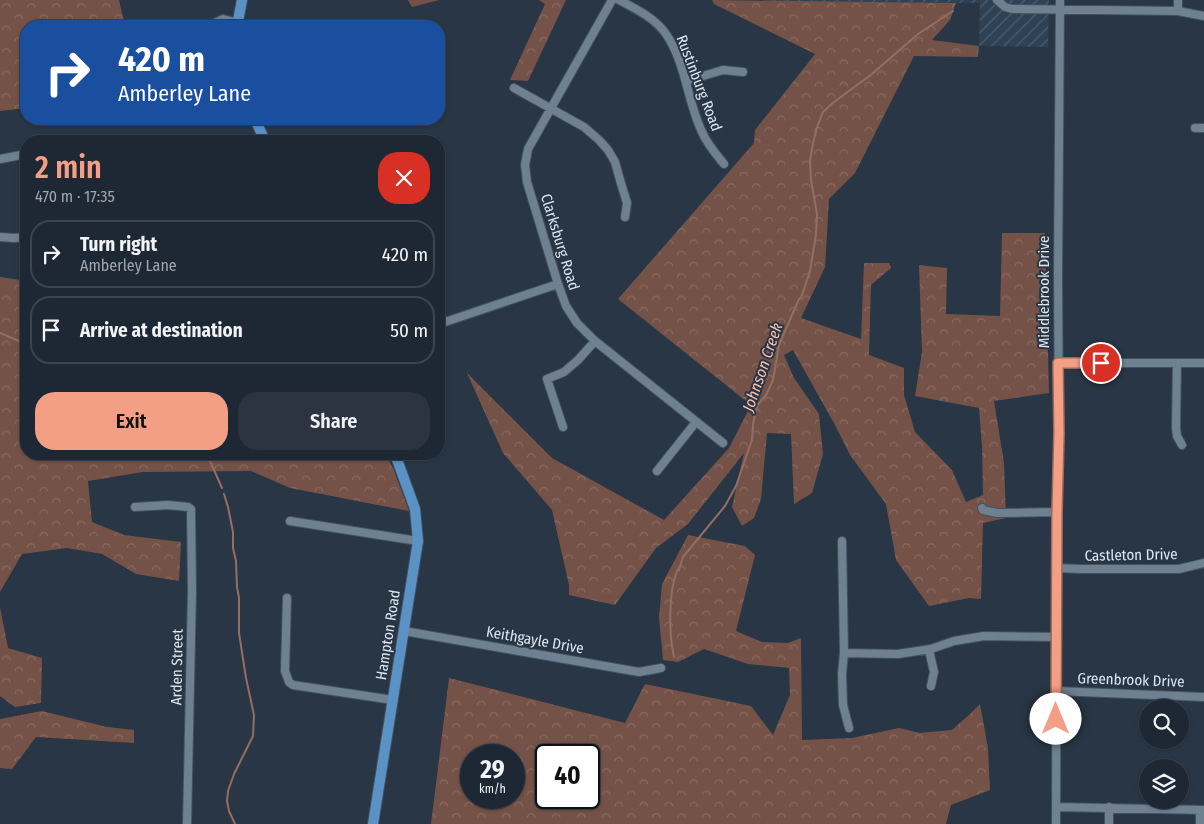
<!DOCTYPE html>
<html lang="en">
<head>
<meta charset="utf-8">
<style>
	body { margin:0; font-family:"Fira Sans Condensed",sans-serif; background:#2b3440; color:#f1f3f6; height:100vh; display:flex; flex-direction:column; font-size:19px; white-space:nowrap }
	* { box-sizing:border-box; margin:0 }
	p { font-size:16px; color:#a1a6ac }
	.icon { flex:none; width:28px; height:28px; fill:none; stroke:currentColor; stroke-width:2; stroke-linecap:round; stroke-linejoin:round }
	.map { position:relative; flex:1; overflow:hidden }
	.details { position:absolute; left:20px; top:135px; width:425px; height:325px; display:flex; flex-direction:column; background:#1e2834; border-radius:20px; box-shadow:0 1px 4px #0004,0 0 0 1px #3c444f }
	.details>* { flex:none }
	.top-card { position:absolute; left:20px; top:20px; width:425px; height:105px; border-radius:20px; box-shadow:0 1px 4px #0004,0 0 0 1px #3c444f; background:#1a4fa0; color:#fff; overflow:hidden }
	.fabs { position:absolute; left:1139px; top:699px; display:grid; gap:10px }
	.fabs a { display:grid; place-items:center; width:50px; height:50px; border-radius:50%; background:#1e2834; box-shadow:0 1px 4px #0004,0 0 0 1px #3c444f; font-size:25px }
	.speed { position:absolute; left:460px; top:744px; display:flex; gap:10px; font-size:25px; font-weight:700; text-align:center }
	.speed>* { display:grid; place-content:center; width:65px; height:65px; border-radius:50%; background:#1e2834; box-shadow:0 1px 4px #0004,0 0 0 1px #3c444f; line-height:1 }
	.speed small { font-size:12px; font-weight:400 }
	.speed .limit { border:2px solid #111; border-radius:8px; background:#fff; color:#111 }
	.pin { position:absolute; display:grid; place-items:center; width:42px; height:42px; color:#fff; margin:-21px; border:2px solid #fff; border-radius:50%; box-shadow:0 1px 5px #0007 }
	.me { position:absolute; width:55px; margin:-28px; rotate:0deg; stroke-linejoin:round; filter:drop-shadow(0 0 4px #0008) }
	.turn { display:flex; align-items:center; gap:18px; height:105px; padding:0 15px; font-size:22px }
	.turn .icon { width:65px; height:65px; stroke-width:2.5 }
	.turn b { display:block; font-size:35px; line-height:42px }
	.round { display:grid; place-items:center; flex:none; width:52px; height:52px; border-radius:20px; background:#2b3440 }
	.overview { display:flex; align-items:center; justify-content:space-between; height:85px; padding:0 15px }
	h1 { font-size:30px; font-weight:600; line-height:38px; color:#f39f85 }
	.cta { display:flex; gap:10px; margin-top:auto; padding:10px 15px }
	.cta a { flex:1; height:58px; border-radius:20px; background:#f39f85; color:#111; font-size:20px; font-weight:600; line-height:58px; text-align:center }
	.cta a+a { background:#2b3440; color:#f1f3f6 }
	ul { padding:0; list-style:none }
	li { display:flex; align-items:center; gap:15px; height:68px; margin:0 10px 8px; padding:0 5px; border:2px solid #3c444f; border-radius:20px }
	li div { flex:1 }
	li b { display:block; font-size:19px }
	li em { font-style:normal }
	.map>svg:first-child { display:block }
	.industrial { fill:url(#industrial-furrows) }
	.forest { fill:url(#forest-crowns); fill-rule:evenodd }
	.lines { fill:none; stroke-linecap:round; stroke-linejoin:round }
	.stream { stroke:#946e62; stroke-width:2 }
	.minor-casing { stroke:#45525e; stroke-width:10 }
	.major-casing { stroke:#45525e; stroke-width:12 }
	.minor { stroke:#6f8091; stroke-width:8 }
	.major { stroke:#5a92c6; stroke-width:10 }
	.route-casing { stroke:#9e6756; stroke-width:12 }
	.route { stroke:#f39f85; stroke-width:9 }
	.labels { text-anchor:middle; stroke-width:4; stroke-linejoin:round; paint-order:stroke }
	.street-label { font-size:15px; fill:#dce6ef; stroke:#283645 }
	.water-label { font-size:16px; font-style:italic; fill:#ffbda8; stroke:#283645 }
</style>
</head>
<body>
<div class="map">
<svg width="1204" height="824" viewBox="0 0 1204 824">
	<defs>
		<pattern id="industrial-furrows" width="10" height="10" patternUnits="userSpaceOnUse" patternTransform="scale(1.25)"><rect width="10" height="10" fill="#2f4255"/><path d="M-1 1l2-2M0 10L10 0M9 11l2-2" fill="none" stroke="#4d5d6e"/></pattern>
		<pattern id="forest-crowns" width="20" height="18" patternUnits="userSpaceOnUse" patternTransform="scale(1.25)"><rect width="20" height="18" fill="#755247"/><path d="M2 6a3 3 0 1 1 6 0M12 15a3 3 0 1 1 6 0" fill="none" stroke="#886b62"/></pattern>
	</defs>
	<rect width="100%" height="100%" fill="#283645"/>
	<path class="industrial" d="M766 0H1049L1048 47 979 46 980 3 766 1Z"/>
	<path class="forest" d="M0 0H119L125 26H26V108L0 111Z
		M408 0H439L412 7Z
		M539 0H566L528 81 510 80 545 4Z
		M712 0 956 3 950 20 932 40 979 46 978 57 914 56 855 173 829 199 825 267 801 318 861 339 864 263H889L891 268 871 285 869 355 904 368V395L915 432 952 470 966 502 983 495 982 446 979 408 915 396 922 352 919 265 947 268 946 314 1000 316 1002 233H1045L1049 393 994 401 1004 463 1006 518 983 523 981 599 969 598 929 606 896 560 886 504 850 455 835 425 793 350 784 355 794 378 819 414 823 454 812 493 794 504 791 434 767 433 761 499 754 518 742 526 732 507 744 453 688 524 656 548 615 605 569 595V585L552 510 503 453 467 373 552 458 664 520 729 448 751 405 618 299 754 143 755 130 815 54 714 4Z
		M0 277 26 281V454H385L393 468 409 511 290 488 251 471 143 472 88 481 92 522 124 535 181 542 179 581 136 574 102 554 67 548 22 554 0 592Z
		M688 535 745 546 755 555 736 631 762 642 788 643 801 638 802 740 852 738 899 728 920 733 952 730 971 713 980 704 988 748 990 790 951 805 946 824H431L449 678 625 723 645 684 751 706 773 735 790 695 789 668 748 664 704 649 678 662 663 660 659 618 662 584ZM471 755H514V798H471ZM546 755H589V798H546Z
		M0 607 8 648 42 658 41 703 15 707 0 696Z
		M42 711 107 727 134 730V743L36 737 12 769 0 768V719Z"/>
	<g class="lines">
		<path class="stream" d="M0 333 26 344
			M207 454 222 488
			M224 494 228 507 233 532V548L236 561 237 587 239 598V633L246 678 254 715 253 736 234 774 228 791 227 801 229 811 235 824
			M674 657C669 634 668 594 677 571L679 570 683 557 725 506 736 486 752 440 753 424 757 406 766 395 773 380 779 345 799 299 801 298 810 271 816 234 817 214 811 180 810 161 813 143 817 127 823 112 834 102 872 74 918 34 953 11"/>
		<defs>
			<path id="minor" d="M612 0 528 149 525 165 527 182 558 284 566 306 577 323 595 341 723 443
				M619 0C636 9 655 18 666 34 686 63 687 101 702 132 707 144 716 154 724 164
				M997 0 1005 7 1012 9 1178 11 1204 16
				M1178 0V11
				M208 26 223 19 238 23
				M686 81 723 70 743 72
				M514 88 584 127 599 140 608 150 615 162 620 180 627 203 625 217
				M1195 128H1204
				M0 159 26 154
				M0 237 14 238 26 237
				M439 324 558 284
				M1058 363H1204
				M1177 363 1176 427 1177 436 1182 445
				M563 427 547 379 564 372 578 360 595 341
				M657 471 696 422
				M135 507 168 505 188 507 191 509 192 591 187 824
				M982 508 983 510 997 513 1057 512
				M290 521 418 541
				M842 541 844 653 898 654 931 649 954 641 984 636 1057 637
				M1057 568 1081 569H1179L1204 563
				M287 598 285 671 289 682 293 685 393 700
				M404 631 639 672 661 668
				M929 650 934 672 931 686
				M844 653 842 674 843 705 849 728
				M1056 691 1204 697
				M1056 807 1204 810
				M1056 824 1057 512 1059 433 1058 275 1060 0
				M1109 824V807
				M1200 824V810"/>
			<path id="major" d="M237 26 242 0
				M255 119 265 141
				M373 824 418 541 415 509 395 454"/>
		</defs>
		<use href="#minor" class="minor-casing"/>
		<use href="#major" class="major-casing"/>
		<use href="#minor" class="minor"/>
		<use href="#major" class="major"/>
	</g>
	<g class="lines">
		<defs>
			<path id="route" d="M1056 719 1057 512 1059 433 1058 363H1101"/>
		</defs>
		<use href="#route" class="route-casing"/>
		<use href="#route" class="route"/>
	</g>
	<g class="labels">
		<g class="street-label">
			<text transform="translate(699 83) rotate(69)" y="5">Rustinburg Road</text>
			<text transform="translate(560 242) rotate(73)" y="5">Clarksburg Road</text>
			<text transform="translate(1044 292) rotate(-90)" y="5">Middlebrook Drive</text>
			<text transform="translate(1131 555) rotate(-1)" y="5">Castleton Drive</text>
			<text transform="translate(388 635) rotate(-81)" y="5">Hampton Road</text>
			<text transform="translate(535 640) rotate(10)" y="5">Keithgayle Drive</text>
			<text transform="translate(177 667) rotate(-89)" y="5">Arden Street</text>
			<text transform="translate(1131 680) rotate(2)" y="5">Greenbrook Drive</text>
		</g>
		<g class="water-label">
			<text transform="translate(762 367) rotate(-71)" y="6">Johnson Creek</text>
		</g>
	</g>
</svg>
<div class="fabs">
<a><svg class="icon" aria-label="search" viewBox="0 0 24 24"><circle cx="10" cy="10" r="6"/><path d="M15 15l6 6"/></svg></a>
<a><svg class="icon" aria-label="layers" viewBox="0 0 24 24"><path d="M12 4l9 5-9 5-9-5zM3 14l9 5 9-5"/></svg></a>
</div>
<div class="speed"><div>29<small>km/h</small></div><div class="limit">40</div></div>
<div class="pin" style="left:1101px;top:363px;background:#d93025"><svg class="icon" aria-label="arrive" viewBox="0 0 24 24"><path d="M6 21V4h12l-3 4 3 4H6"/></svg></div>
<svg class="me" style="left:1056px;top:719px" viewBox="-20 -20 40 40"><circle r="19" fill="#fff"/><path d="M0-13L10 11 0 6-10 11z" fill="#f39f85"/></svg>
<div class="top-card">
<div class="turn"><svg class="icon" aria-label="right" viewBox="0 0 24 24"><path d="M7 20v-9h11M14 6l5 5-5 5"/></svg><div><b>420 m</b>Amberley Lane</div></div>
</div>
<section class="details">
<div class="overview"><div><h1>2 min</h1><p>470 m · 17:35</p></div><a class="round" style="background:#d93025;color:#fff"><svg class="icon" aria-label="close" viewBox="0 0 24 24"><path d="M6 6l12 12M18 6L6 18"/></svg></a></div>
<ul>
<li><svg class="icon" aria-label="right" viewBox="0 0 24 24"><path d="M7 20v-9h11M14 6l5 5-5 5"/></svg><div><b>Turn right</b><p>Amberley Lane</p></div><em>420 m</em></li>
<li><svg class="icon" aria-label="arrive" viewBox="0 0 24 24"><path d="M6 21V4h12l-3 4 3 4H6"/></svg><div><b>Arrive at destination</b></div><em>50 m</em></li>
</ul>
<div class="cta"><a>Exit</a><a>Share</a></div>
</section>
</div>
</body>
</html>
